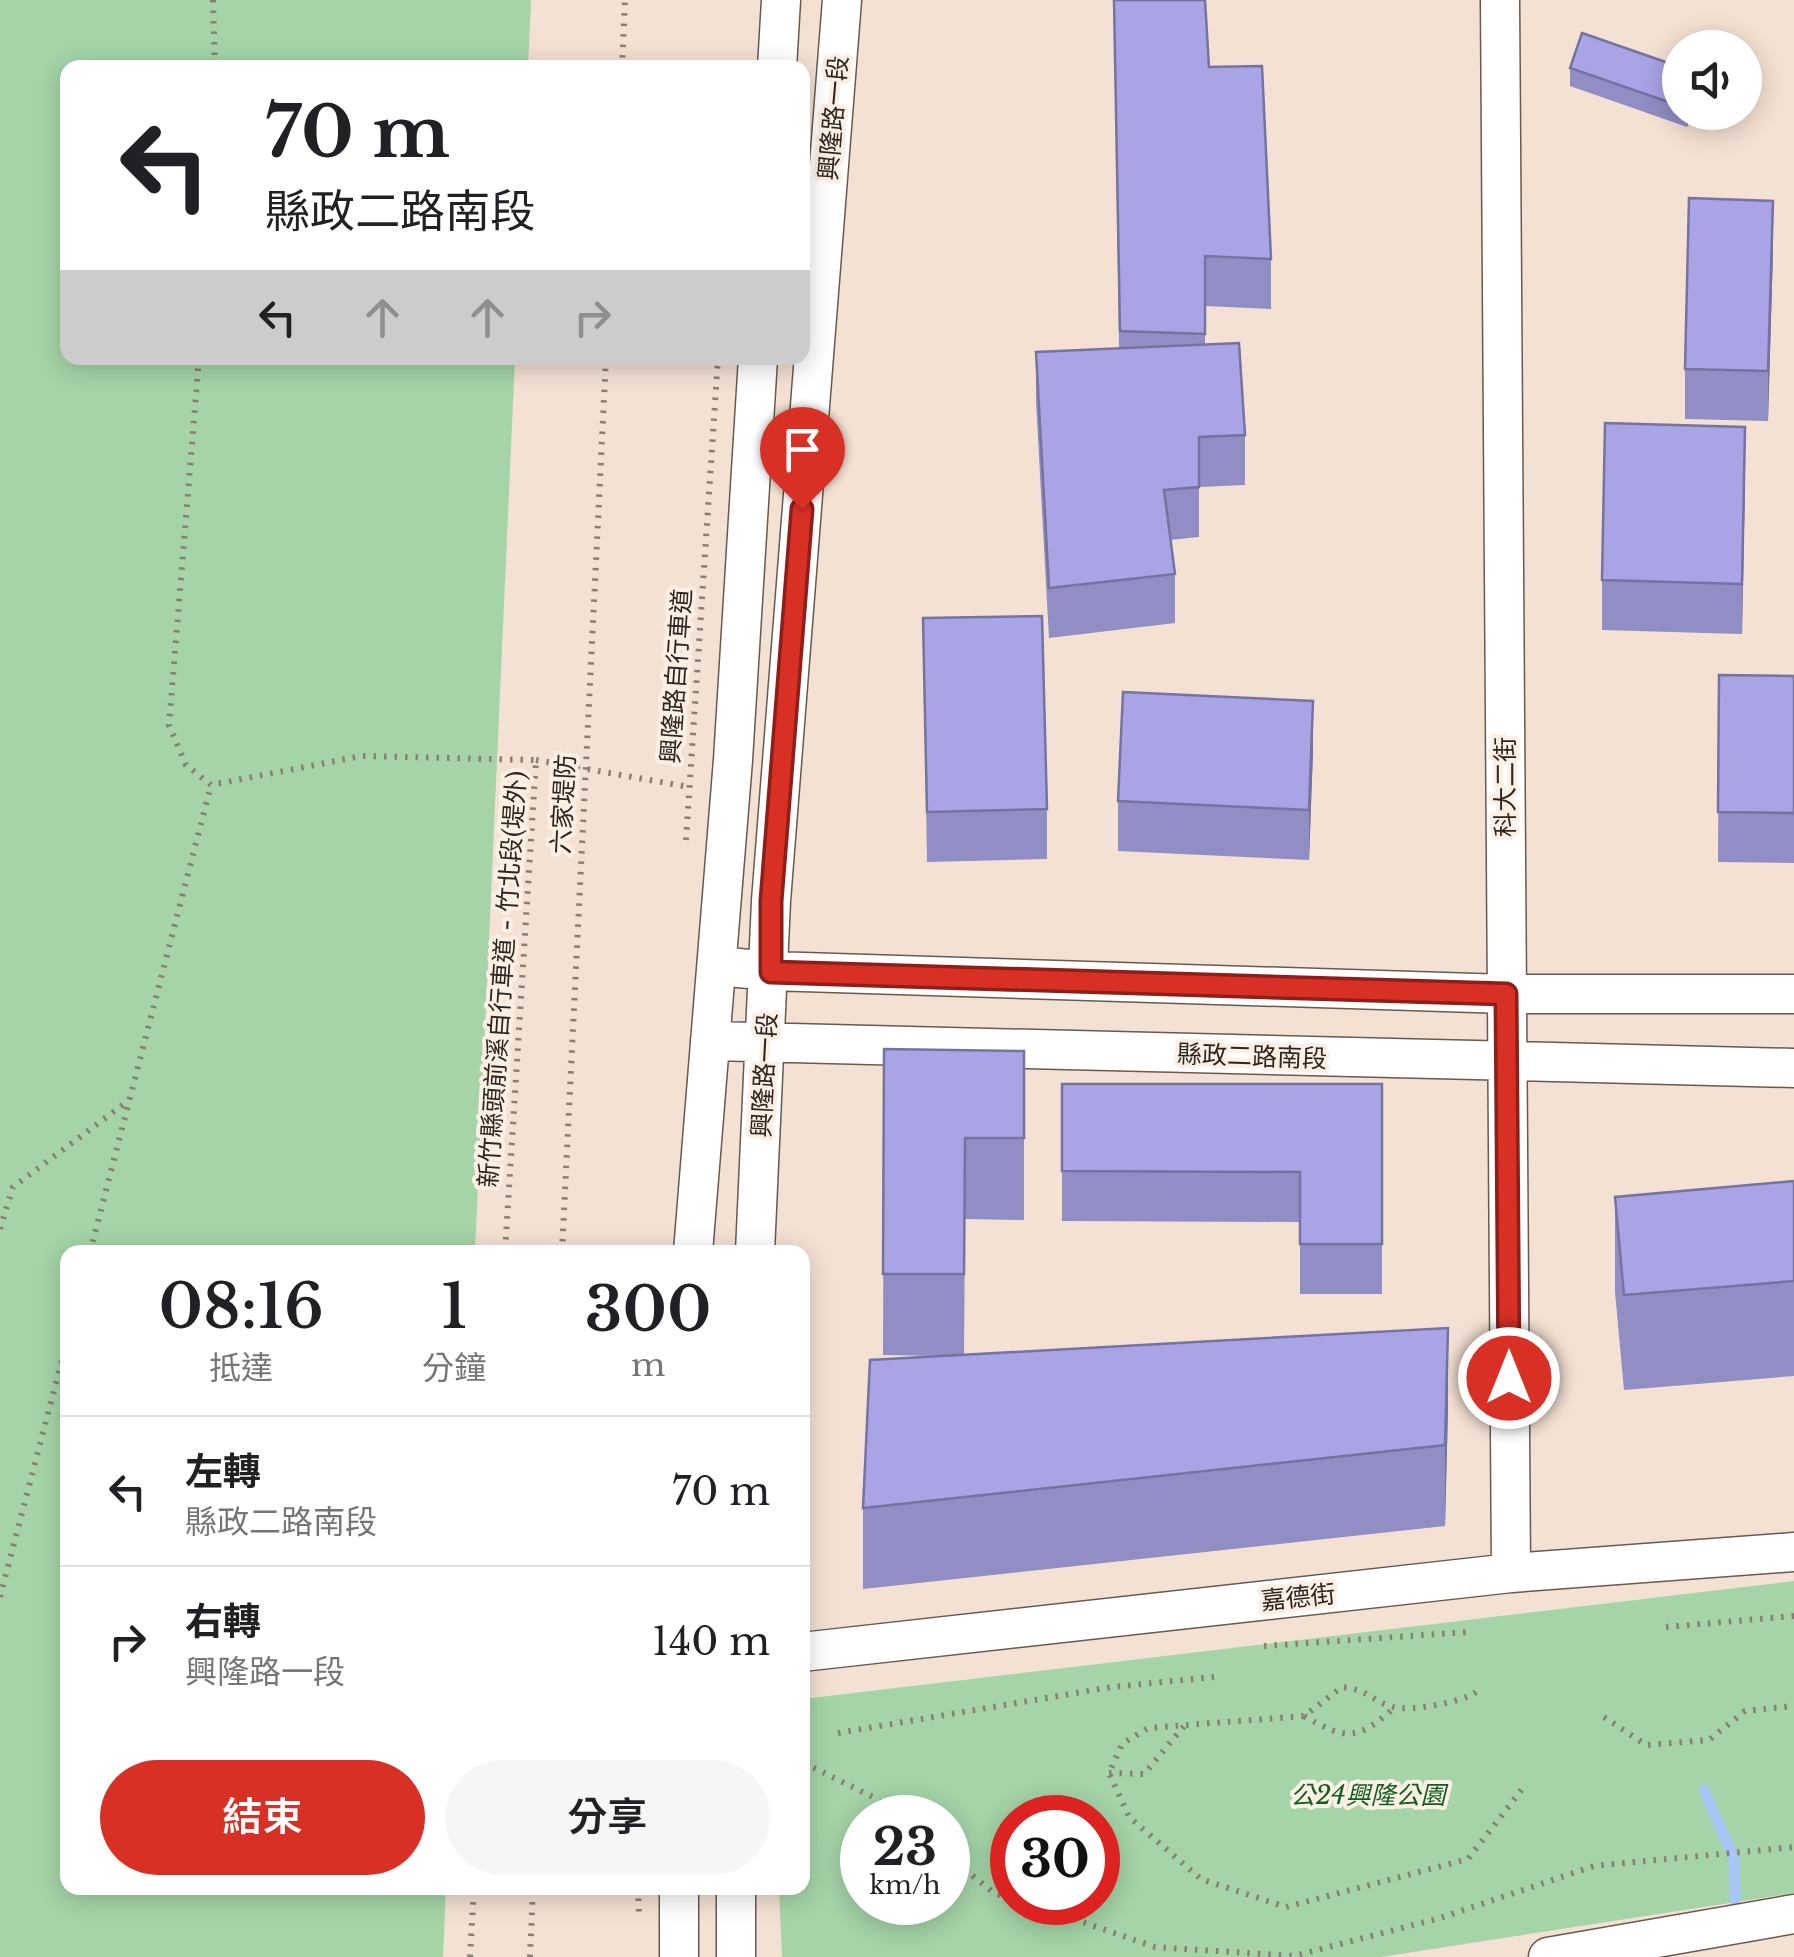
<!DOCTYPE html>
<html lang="zh-TW">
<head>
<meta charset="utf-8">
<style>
	body { margin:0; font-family:"Libre Baskerville","Noto Sans TC",serif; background:#f6f6f6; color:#202124; height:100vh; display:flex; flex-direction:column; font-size:38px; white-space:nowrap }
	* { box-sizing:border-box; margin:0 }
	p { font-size:32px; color:#757577 }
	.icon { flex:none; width:55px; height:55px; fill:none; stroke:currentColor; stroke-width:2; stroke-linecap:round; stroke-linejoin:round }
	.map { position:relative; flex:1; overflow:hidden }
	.details { position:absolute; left:60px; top:1245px; width:750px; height:650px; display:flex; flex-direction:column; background:#fff; border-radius:20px; box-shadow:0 5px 25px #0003 }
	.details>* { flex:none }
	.top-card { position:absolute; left:60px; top:60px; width:750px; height:305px; border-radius:20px; box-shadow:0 5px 25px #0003; background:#fff; color:#202124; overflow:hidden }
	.controls { position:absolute; left:1662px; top:30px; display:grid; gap:20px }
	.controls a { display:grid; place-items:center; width:100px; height:100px; border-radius:50%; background:#fff; box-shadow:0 5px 25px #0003; font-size:50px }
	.speed { position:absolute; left:840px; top:1795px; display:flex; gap:20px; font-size:50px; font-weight:700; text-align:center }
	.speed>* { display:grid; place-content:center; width:130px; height:130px; border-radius:50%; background:#fff; box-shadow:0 5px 25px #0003; line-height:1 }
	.speed small { font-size:25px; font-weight:400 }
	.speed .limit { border:15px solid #d22; background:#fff; color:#111 }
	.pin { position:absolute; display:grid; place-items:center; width:85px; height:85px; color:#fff; margin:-102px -42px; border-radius:50% 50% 50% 0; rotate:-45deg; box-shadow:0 0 10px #0007 }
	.pin .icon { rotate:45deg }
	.me { position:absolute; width:110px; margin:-55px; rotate:0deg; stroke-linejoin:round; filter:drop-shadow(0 0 8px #0008) }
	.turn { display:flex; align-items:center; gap:35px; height:210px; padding:0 40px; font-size:45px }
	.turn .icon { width:130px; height:130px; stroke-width:2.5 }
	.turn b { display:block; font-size:70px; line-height:85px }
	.lanes { display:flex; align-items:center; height:95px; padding:0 40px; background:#0003; justify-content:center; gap:50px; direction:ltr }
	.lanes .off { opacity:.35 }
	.eta { display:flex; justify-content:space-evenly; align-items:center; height:170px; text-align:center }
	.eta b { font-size:60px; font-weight:600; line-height:70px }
	.button { display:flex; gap:20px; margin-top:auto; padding:20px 40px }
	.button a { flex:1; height:115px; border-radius:60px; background:#d93025; color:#fff; font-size:40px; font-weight:600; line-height:115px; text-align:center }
	.button a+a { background:#f6f6f6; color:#202124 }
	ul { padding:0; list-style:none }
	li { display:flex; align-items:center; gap:30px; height:150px; padding:0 40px; border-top:2px solid #e0e0e0 }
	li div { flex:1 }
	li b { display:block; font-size:38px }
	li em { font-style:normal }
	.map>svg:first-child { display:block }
	.green { fill:#a5d4a8; fill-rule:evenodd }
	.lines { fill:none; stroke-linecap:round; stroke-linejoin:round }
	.stream { stroke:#a7c6f5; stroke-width:11 }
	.minor-casing { stroke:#695a4e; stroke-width:41 }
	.path { stroke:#8b7f75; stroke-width:6; stroke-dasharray:2.5 8; stroke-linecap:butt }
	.minor { stroke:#fff; stroke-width:38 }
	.wall { fill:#918dc5 }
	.shaded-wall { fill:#7673a0 }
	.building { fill:#a9a4e5; stroke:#7673a0; stroke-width:2.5 }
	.route-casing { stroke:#8d1f18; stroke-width:25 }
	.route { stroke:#d93025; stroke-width:18 }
	.labels { text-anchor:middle; stroke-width:8; stroke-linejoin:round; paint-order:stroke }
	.street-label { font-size:25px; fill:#2c2520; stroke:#feefe4 }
	.park-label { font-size:25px; font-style:italic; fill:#0d6022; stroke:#feefe4 }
</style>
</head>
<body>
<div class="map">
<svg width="1794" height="1957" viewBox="0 0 1794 1957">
	<rect width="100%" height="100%" fill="#f3e1d3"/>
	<path class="green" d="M0 0H531L528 67 68 68V358H515L475 1252H68V1888H446L443 1957H0Z
		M1794 1581V1893L1381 1957H782L779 1888H802L803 1699ZM862 1818H948V1902H862ZM1012 1818H1098V1902H1012Z"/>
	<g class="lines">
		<path class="stream" d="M1704 1790 1734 1859 1735 1900"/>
		<defs>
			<path id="minor" d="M1500 0 1511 1573
				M777 68 781 0
				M717 966 771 971 1507 994H1794
				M710 1041 1794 1068
				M693 1252 733 760 758 358
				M755 1252 771 901 842 0
				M802 1652 1511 1573 1794 1552
				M679 1888V1957
				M736 1888V1957
				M1548 1957 1794 1914"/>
		</defs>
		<use href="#minor" class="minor-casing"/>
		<path class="path" d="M213 0 215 68
			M622 68 625 0
			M199 358 169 725 186 765 211 785 362 756 536 760 505 1252
			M536 760 689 787
			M686 840 718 358
			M0 1229 13 1187 128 1101
			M90 1252 211 785
			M562 1252 606 358
			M0 1597 68 1337
			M1666 1627 1794 1616
			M1264 1646 1468 1632
			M1476 1692C1464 1702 1408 1712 1393 1707 1372 1701 1369 1690 1342 1687L1304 1716 1148 1728 1122 1744 1109 1773 1129 1817 1201 1879 1286 1907 1468 1859 1526 1784
			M1304 1716C1346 1740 1357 1741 1394 1708
			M1604 1717 1646 1745 1709 1740 1745 1711 1794 1706
			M838 1733 1112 1687 1214 1677
			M804 1763 875 1798 899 1818
			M1109 1773 1144 1774 1184 1726
			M948 1856 994 1893 1012 1899
			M638 1888 639 1916
			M1024 1902 1155 1947 1294 1956 1440 1918 1594 1866 1794 1847
			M470 1957 474 1888
			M530 1957 533 1888"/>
		<use href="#minor" class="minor"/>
	</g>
	<path class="wall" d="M1114 0 1209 67 1271 259V309L1205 306V344L1245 435V485L1199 487V537L1170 540 1175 574V623L1049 638 1036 402V352L1119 348Z
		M1680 67V112H1692L1687 127 1570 86V68Z
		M1773 251 1768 421 1685 419V369Z
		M1745 477 1742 634 1602 630V580Z
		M923 618 1047 809V859L927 862Z
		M1719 675 1794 676V863L1718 862Z
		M1313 751 1309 860 1118 851V801Z
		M884 1049 1024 1051V1220L965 1219 964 1354 1448 1409 1445 1526 863 1589V1508L941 1356 883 1355Z
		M1062 1084H1382V1294H1300V1222L1062 1221Z
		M1794 1181V1376L1624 1390 1615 1292V1197Z"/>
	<path class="shaded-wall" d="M1687 112H1692L1687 127Z
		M1773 201V251L1768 421V371Z
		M1745 427V477L1742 634V584Z
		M1313 701V751L1309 860V810Z
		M1448 1328V1409L1445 1526V1445Z"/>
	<path class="building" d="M1114 0H1205L1209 67 1262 66 1271 259 1205 256V334L1120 331Z
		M1582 33 1680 67V106L1570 68Z
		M1689 198 1773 201 1768 371 1685 369Z
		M1239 343 1245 435 1199 437V487L1164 490 1175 574 1049 588 1036 352Z
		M1605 423 1745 427 1742 584 1602 580Z
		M1042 616 1047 809 927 812 923 618Z
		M1719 675 1794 676V813L1718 812Z
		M1123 692 1313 701 1309 810 1118 801Z
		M884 1049 1024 1051V1138H965L964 1274H883Z
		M1062 1084H1382V1244H1300V1172L1062 1171Z
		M1794 1181V1281L1624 1295 1615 1197Z
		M1448 1328 1445 1445 863 1508 870 1360Z"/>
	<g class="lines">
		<defs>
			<path id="route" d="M802 509 771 901V972L1506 994 1509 1378"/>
		</defs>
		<use href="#route" class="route-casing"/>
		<use href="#route" class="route"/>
	</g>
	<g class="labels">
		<g class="street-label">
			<text transform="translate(833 118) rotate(-85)" y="9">興隆路一段</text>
			<text transform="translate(676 676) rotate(-86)" y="9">興隆路自行車道</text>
			<text transform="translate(1505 787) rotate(-90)" y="9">科大二街</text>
			<text transform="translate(563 804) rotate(-87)" y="9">六家堤防</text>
			<text transform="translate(502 979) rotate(-86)" y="9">新竹縣頭前溪自行車道 - 竹北段(堤外)</text>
			<text transform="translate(1252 1056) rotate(2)" y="9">縣政二路南段</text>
			<text transform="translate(764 1075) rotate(-87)" y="9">興隆路一段</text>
			<text transform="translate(1298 1597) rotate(-6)" y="9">嘉德街</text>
		</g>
		<g class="park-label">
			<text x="1368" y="1804">公24興隆公園</text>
		</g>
	</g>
</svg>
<div class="controls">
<a><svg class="icon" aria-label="sound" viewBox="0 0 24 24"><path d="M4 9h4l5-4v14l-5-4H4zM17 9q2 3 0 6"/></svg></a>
</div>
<div class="speed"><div>23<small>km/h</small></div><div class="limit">30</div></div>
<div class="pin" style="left:802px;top:509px;background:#d93025"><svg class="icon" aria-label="arrive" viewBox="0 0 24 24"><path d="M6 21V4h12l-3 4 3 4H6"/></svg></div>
<svg class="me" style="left:1509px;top:1378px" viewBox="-20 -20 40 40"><circle r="17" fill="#d93025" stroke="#fff" stroke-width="3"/><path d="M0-11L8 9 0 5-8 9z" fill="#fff"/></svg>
<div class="top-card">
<div class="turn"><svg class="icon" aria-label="left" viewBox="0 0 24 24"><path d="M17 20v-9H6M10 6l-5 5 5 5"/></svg><div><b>70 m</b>縣政二路南段</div></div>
<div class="lanes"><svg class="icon" aria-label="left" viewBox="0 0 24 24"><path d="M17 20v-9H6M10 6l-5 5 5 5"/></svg><svg class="icon off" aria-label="ahead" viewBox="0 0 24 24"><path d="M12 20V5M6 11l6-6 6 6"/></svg><svg class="icon off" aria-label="ahead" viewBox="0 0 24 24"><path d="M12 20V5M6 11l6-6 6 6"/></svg><svg class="icon off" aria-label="right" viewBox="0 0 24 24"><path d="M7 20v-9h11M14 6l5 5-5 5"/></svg></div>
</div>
<section class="details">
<div class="eta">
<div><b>08:16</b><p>抵達</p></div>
<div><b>1</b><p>分鐘</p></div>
<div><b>300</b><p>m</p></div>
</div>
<ul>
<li><svg class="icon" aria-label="left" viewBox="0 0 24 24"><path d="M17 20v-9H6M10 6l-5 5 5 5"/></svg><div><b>左轉</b><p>縣政二路南段</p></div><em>70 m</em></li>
<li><svg class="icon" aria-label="right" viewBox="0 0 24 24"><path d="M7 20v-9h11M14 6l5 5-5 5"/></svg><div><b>右轉</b><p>興隆路一段</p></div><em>140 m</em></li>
</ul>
<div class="button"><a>結束</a><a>分享</a></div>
</section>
</div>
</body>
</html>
